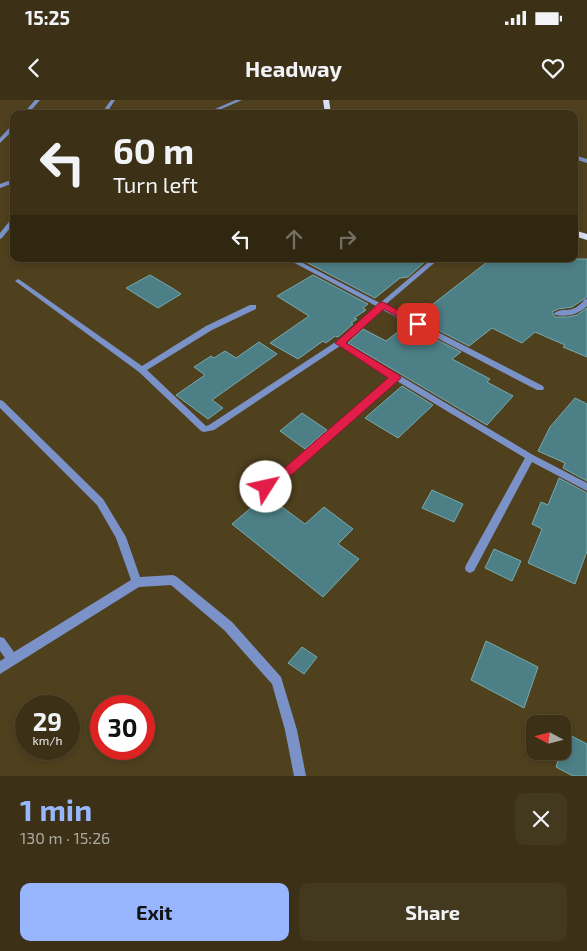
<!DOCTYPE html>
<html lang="en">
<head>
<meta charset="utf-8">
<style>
	body { margin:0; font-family:"Exo 2",sans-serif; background:#43391f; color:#f1f3f6; height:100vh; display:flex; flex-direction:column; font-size:19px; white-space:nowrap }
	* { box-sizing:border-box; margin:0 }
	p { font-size:16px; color:#aca9a1 }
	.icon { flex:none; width:28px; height:28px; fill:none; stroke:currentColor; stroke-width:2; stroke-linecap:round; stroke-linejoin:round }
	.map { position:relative; height:676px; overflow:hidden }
	.details { display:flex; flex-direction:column; background:#3c3116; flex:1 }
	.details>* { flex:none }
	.banner { position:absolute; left:10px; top:10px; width:568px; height:152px; border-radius:10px; box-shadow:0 2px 8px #0003,0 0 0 1px #554c35; background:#3c3116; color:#f1f3f6; overflow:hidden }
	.needle { width:32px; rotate:277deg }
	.tools { position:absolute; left:526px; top:615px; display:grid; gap:10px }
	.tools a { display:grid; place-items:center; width:45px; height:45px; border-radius:10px; background:#3c3116; box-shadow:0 2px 8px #0003,0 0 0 1px #554c35; font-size:25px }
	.speed { position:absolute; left:15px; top:595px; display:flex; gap:10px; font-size:25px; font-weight:700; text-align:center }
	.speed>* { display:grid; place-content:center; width:65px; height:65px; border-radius:50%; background:#3c3116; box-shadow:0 2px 8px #0003,0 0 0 1px #554c35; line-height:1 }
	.speed small { font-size:12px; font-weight:400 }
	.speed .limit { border:8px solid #d22; background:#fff; color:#111 }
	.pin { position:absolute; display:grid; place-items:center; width:42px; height:42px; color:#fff; margin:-21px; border-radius:10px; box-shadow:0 2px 8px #0006 }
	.me { position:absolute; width:55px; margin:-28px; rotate:55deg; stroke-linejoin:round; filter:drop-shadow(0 0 4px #0008) }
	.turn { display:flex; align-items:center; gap:18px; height:105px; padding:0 20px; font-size:22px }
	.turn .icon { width:65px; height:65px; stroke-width:2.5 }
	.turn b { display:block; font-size:35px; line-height:42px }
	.lanes { display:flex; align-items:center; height:48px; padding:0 20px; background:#0003; justify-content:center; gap:25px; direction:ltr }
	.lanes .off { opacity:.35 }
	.round { display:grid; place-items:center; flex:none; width:52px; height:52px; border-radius:10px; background:#43391f }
	.head { display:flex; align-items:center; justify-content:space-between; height:85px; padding:0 20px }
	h1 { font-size:30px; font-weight:700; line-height:38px; color:#97b6fd }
	.primary-button { display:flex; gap:10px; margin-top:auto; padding:10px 20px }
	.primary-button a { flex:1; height:58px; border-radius:10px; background:#97b6fd; color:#111; font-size:20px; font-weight:700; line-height:58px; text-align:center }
	.primary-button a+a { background:#43391f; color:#f1f3f6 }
	.status { display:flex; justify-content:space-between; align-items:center; height:35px; padding:0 25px; background:#3c3116; direction:ltr }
	.status svg { height:14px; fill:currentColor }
	header { display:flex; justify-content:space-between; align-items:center; height:65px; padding:0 20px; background:#3c3116; font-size:22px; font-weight:700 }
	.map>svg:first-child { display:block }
	.building { fill:#4d8086; stroke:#76aab0 }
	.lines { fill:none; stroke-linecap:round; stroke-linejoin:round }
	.minor { fill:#7b92c9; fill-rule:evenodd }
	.major { fill:#d9e3f9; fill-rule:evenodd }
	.route { fill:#e11d48; stroke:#92132f }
</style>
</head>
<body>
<div class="status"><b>15:25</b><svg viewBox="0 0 49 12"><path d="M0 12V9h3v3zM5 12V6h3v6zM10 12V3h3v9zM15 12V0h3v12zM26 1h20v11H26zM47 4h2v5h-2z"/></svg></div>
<header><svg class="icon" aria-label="back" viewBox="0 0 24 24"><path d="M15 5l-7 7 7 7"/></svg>Headway<svg class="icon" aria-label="heart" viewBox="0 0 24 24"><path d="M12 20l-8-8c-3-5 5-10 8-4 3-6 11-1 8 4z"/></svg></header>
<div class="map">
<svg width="587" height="676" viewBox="0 0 587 676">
	<rect width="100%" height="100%" fill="#50411e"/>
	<path class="building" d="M300 159H425L424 160 426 161 408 177 400 178 375 198Z
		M491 159H587V197L572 207 558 209 552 212 555 217H568L577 215 587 208V257L563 247 565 245 535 232 522 243 492 228 469 246 415 218Z
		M150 175 172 188 181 194 158 208 126 188Z
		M313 175 368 204 363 208 366 210 354 218 357 219 351 223 353 224 338 237 335 236 326 243 323 241 298 259 270 243 309 216 277 196Z
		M407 225 461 252 452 259 490 279 487 282 513 296 487 325 348 243 363 229 386 241Z
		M259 242 277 254 212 300 223 308 208 319 176 295 205 275 194 267 211 256 214 258 225 251 236 258Z
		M402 286 433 305 398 338 365 318Z
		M575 298 587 304V381L563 368 565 363 538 351 550 327Z
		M302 313 327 330 305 349 280 331Z
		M559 378 587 393V451L575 484 528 463 542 429 532 424 541 402 548 405Z
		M432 390 463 404 454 422 422 408Z
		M266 395 305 424 324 407 353 429 338 444 359 459 323 497 232 424Z
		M494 449 521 461 512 481 485 468Z
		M486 541 538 567 524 608 471 580Z
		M302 547 317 557 304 574 288 563Z
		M566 633 587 644V676H573L556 667 561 651H562Z"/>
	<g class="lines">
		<path class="minor" d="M35 0H40L28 14H23Z
			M111 0H115L106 14H101Z
			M236 0H242L210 14H203Z
			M12 25H14V29L0 43V38Z
			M574 55 587 59V63L574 59Z
			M14 79V83L0 88V84Z
			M14 117V123L2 138 0 139V133L12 118Z
			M287 159H295L380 203 432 159H439L385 205 543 286 544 288 543 290H537L381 209 345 243 533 355 587 383V391L532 362 474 471 470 473 466 471 465 468 466 465 525 358 397 281 307 360 269 390H263L261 387 263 384 301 356 391 277 340 246 214 330 204 332 201 331 139 272 15 181 18 179 20 180 142 266 206 226 250 205H256V209L212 230 147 270 206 326 209 325 337 241 376 206Z
			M585 199H587V206C578 215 567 217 555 215L554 213C566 206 571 216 585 199Z
			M0 300 3 301 103 399 126 437 140 477 173 475 177 477 232 522 281 577 297 630 306 676H294L285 630 272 584 224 530 171 485 139 487 0 574V561L5 558 0 551V537L4 538 14 552 131 480 116 438 97 405 0 308Z"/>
		<path class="major" d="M323 0H329L331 14H325Z
			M574 130 587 134V140L574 136Z"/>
	</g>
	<path class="route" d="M383 202 423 224 421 226H414L384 209 346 243 399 275 401 278 399 280 289 377 271 390H262L260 387 262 383 281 371 388 278 335 243 379 203Z"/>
</svg>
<div class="tools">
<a><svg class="needle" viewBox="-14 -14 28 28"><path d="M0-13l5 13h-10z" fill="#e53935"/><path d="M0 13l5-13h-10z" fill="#aca9a1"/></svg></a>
</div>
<div class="speed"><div>29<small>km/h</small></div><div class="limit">30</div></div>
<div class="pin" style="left:418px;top:224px;background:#d93025"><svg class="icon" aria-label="arrive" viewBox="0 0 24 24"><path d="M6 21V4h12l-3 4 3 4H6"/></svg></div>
<svg class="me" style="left:266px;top:387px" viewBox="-20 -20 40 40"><circle r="19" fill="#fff"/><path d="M0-13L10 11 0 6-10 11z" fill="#e11d48"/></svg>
<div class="banner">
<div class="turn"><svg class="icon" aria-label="left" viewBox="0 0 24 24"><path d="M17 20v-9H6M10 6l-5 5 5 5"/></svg><div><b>60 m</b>Turn left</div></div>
<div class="lanes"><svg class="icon" aria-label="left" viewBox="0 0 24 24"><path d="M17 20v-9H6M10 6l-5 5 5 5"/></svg><svg class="icon off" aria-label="ahead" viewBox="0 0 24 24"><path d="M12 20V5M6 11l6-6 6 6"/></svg><svg class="icon off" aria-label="right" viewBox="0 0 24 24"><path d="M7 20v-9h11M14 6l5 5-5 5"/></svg></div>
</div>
</div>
<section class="details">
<div class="head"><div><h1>1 min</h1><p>130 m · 15:26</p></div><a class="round"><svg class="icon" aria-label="close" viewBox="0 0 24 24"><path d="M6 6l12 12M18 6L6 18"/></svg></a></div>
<div class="primary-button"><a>Exit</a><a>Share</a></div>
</section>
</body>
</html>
